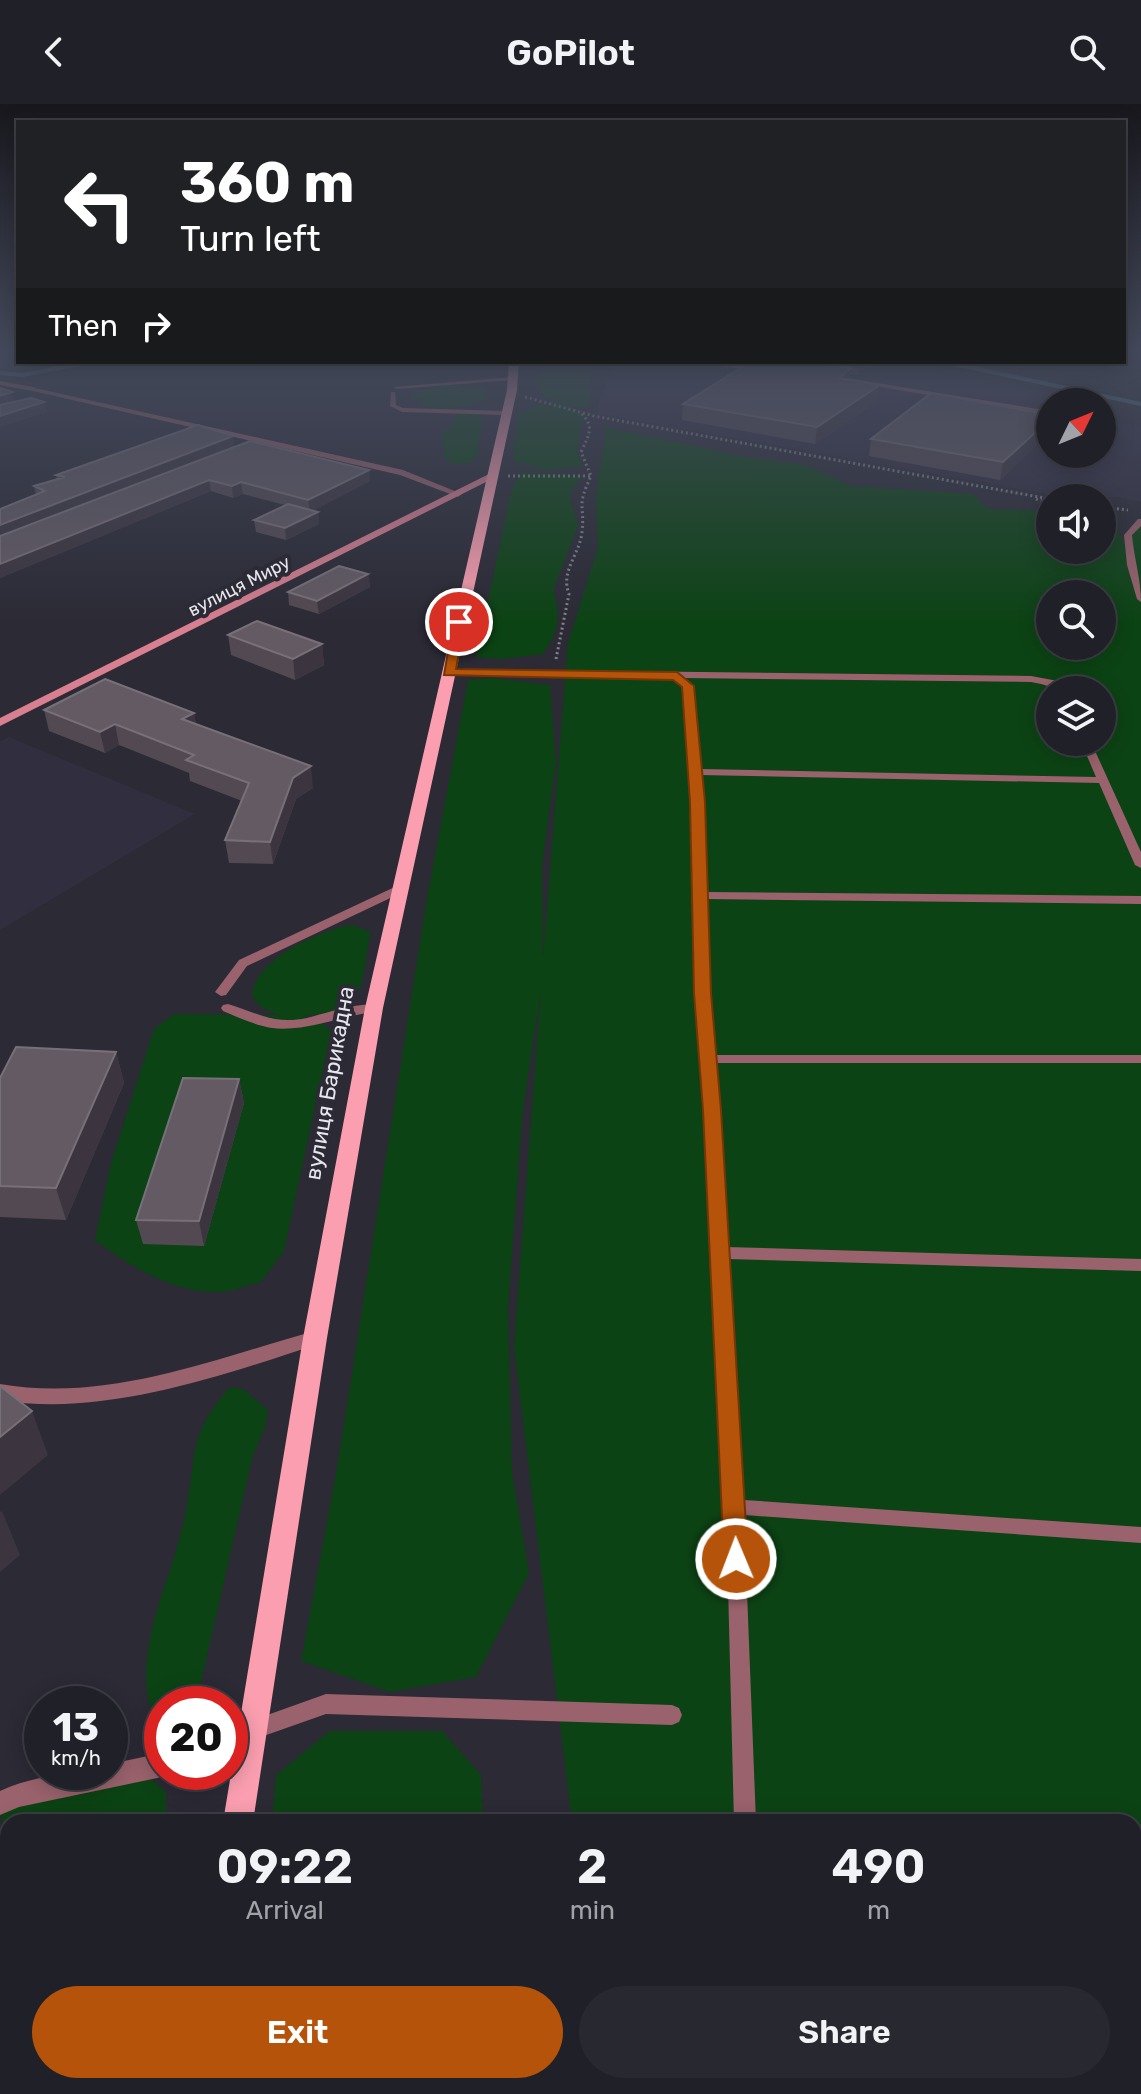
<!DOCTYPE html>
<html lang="en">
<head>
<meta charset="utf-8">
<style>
	body { margin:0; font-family:Rubik,sans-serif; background:#282830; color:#f1f3f6; height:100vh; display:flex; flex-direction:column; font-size:30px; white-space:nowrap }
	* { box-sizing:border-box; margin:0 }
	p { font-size:26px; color:#a2a3a8 }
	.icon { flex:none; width:44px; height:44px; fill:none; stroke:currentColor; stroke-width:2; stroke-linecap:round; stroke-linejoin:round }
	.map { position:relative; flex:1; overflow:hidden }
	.drawer { position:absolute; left:0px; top:1710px; width:1142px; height:280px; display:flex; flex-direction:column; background:#202028; border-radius:24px 24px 0 0; box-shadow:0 4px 20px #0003,0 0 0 2px #3d3e45 }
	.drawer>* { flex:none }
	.top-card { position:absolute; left:16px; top:16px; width:1110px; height:244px; border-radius:0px; box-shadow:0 4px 20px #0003,0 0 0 2px #3d3e45; background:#202124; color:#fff; overflow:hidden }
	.needle { width:52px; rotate:47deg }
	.controls { position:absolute; left:1036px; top:284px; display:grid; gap:16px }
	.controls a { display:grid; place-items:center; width:80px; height:80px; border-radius:50%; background:#202028; box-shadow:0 4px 20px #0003,0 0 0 2px #3d3e45; font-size:40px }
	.speed { position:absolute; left:24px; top:1582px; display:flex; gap:16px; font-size:40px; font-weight:700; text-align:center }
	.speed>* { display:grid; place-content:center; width:104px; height:104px; border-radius:50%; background:#202028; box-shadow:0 4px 20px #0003,0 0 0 2px #3d3e45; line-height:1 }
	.speed small { font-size:20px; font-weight:400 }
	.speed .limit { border:12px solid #d22; background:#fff; color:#111 }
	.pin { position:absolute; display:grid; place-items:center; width:68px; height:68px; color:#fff; margin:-34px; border:4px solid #fff; border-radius:50%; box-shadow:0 2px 8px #0007 }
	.me { position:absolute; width:88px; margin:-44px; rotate:359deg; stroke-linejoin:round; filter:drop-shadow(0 0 6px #0008) }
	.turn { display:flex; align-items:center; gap:28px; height:168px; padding:0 32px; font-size:36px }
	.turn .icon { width:104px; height:104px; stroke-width:2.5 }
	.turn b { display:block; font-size:56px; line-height:68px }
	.then { display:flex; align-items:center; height:76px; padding:0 32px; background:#0003; gap:16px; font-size:30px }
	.eta { display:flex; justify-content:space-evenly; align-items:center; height:136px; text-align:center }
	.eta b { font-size:48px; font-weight:600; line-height:56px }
	.action { display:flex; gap:16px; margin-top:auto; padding:16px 32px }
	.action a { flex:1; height:92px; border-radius:48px; background:#b45309; color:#fff; font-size:32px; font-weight:600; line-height:92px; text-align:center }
	.action a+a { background:#282830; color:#f1f3f6 }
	header { display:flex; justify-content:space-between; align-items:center; height:104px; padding:0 32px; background:#202028; font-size:36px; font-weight:600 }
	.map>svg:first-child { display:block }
	.built { fill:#312e40 }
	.green { fill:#0c4314; fill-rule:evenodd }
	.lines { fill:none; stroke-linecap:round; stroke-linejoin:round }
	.stream { stroke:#4a7782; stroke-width:4 }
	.path { stroke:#82818b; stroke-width:3; stroke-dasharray:2 3; stroke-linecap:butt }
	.lane { fill:#9a626c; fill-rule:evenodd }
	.street { fill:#9a626c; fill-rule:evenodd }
	.secondary { fill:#d87f90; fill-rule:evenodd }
	.primary { fill:#fb9fb0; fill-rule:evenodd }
	.wall { fill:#534952 }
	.shaded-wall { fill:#3c353f }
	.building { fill:#635a63; stroke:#787078; stroke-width:2 }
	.route { fill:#b45309; stroke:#753606; stroke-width:2 }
	.labels { text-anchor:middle; stroke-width:8; stroke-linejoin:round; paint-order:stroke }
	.far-street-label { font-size:18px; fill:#e7e6ee; stroke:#2b2a35 }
	.street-label { font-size:22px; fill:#e7e6ee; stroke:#2b2a35 }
</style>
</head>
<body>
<header><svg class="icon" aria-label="back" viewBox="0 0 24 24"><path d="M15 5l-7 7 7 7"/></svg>GoPilot<svg class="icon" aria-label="search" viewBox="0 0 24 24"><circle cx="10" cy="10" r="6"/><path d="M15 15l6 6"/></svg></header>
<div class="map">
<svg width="1141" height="1990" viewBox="0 0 1141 1990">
	<rect width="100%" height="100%" fill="#2b2a35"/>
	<path class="built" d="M614 258H909L1094 298H1050V350H1102V315L1141 324V398L1117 393 1070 394 596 309Z
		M9 633 195 710 0 826V637Z"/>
	<path class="green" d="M543 258H592L589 305 562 301 584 309 577 347 583 362 544 366 513 356 518 310 539 300H558L544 293 535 278Z
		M447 281 484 283V297C460 304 431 310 410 294L425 285Z
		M457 309 479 310 481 314 478 349 471 359 454 360 445 355 442 330 452 322Z
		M606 323 746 353 805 361 851 382 972 390 988 405 1050 407V446H1102V417L1115 421 1139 469 1123 431 1141 418V1990H605L604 1982H1134V1718H572L514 1243 541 886 522 1012 508 1203 512 1368 529 1469 476 1573 390 1588 301 1557 337 1364 427 794 468 576 492 574 550 581 556 658 542 762 543 854 568 539 598 443 596 393ZM1050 490H1102V542H1050ZM1050 586H1102V638H1050Z
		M521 368 582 372 569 391 578 422 553 486C562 512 558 528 543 550L501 555 476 553 512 384Z
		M352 821 371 828C359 884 370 906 302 912L319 916 331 927 284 1147 261 1178C247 1181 231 1188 217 1188 173 1189 128 1161 95 1136L111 1059 154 925 174 910 278 911 261 903 252 892C254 855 320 826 352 821Z
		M230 1283 243 1285 268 1306 265 1324 253 1351 200 1582 184 1600H162V1616L155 1619C128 1550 171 1480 185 1412 197 1355 186 1332 230 1283Z
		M330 1627H442L481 1671 483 1718H272L276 1671Z
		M141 1666 166 1688V1711L162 1718H8V1759L0 1703 69 1672Z
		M8 1960V1982H99L98 1990H1Z
		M249 1982H500L501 1990H248Z"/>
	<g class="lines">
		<path class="stream" d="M945 258 1141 300
			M0 269 22 271 91 258"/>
		<path class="path" d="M525 293 594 312 1050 395
			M508 372H591
			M1036 395 1050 399
			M1102 403 1128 406
			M1102 416 1116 422
			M556 555 569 490C560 467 580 450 582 428 585 399 576 404 591 372L581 348C589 331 595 323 581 309"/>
		<path class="lane" d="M1124 243 1141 245V249L1124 246Z
			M691 258H712L761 265 758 267Z
			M834 272 1050 307V311L832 275Z
			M512 273 514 276 397 285 394 283Z
			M0 277 33 283 36 285 33 287 0 281Z
			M391 288H395L396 301 403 304 506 307 509 309 506 311 402 308 390 302Z
			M1138 415H1141V422L1132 431C1134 454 1141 475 1141 498L1137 495 1127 461 1124 431Z
			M449 565 1031 572 1058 577 1070 586C1057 586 1045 580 1031 578L685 574 693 582 700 665 1096 673 1081 638H1091L1141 748V764L1135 761 1099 679 700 671 705 788 1141 792V800L705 795 713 951H1141V959H713L726 1143 1141 1155V1167L727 1155 744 1396 1141 1423V1439L744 1411 756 1718H734L726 1403 696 889 692 698 683 583 673 574 446 570V566Z
			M399 781 405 785 403 788 247 862 226 891 221 892 215 888 239 856Z
			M228 900C258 909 274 921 307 914 325 910 367 894 381 904L374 908C341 912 306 928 272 924 255 921 239 914 223 907L221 904 223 901Z
			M326 1590 672 1601 679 1604 682 1611 679 1618 672 1621 326 1610 255 1635 248 1632 245 1625 248 1618Z
			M1134 1823H1141V1845H1134Z
			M746 1982H770V1990H746Z"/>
		<path class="street" d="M30 283 403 366 462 390 458 393 400 371 33 287Z
			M315 1227 322 1229 324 1234 322 1239C223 1271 103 1314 0 1296V1280C107 1299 213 1255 315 1227Z
			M162 1649V1668H171L162 1673 19 1703 0 1711V1687C35 1671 72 1668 110 1668V1660Z"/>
		<path class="secondary" d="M491 369 495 372 494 374 0 622V614Z"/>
		<path class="primary" d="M509 258H519L517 286 383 904 327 1234 253 1718H223L303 1234 365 904 507 286Z
			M172 1982H206L205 1990H171Z"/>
	</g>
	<path class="wall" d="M750 258H869V261L858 271 850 270V276L878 297 815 340 682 316 683 300Z
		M1050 311V328L1000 376 869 352 871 335Z
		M233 332 234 343 370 377 312 407 318 408 319 420 286 436 256 428 254 416 285 401 243 390 233 394 211 387 0 474V405L36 391 34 382 57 376 56 371Z
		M368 470 370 483 319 510 289 501 288 488Z
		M228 531 322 540 324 561 295 576 231 551Z
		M44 606 194 609 196 621 313 684 296 695 273 760 229 759 225 736 242 697 190 677 189 669 119 641 105 649 49 627Z
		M116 948 124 979 66 1116 0 1113V974Z
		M239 975 244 999 204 1142 143 1140 136 1116Z"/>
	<path class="shaded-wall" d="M860 258H869V261L858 271Z
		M851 264 849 280 840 274Z
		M880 281 878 297 815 340 817 323Z
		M12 288 14 298 0 302V292Z
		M44 298 47 308 0 323V312Z
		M1050 315V328L1000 376 1003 358Z
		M233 332 234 343 0 435V421Z
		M369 366 370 377 310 408 308 396Z
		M209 376 211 387 0 474V460Z
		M241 378 243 390 233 394 232 382Z
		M318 408 319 420 286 436 285 424Z
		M368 470 370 483 319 510 317 497Z
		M322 540 324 561 295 576 293 555Z
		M194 609 198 629 182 615Z
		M115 620 119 641 105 649 100 628Z
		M311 662 313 684 296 695 273 760 270 738 293 674Z
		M116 948 124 979 66 1116 56 1084Z
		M239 975 244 999 204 1142 199 1117Z
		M32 1307 48 1351 0 1391V1333Z
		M2 1407 20 1451 0 1468V1408Z"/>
	<path class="building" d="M750 258H798L851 264 840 274 880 281 817 323 683 300Z
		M0 284 12 288 0 292Z
		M931 289 1050 311V315L1003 358 871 335Z
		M31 294 44 298 0 312V301Z
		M198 321 233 332 0 421V405L45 387 34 382 65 373 56 371Z
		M250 337 369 366 308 396 241 378 232 382 209 376 0 460V432Z
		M288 400 318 408 285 424 254 416Z
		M339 462 368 470 317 497 288 488Z
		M257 517 322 540 293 555 228 531Z
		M105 575 194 609 182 615 311 662 293 674 270 738 225 736 249 679 186 656 194 651 115 620 100 628 44 606Z
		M16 943 116 948 56 1084 0 1082V974Z
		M183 974 239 975 199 1117 136 1116Z
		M0 1282 32 1307 0 1333Z"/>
	<linearGradient id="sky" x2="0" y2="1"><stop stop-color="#18171d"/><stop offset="0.47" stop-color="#444a5c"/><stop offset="1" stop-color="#444a5c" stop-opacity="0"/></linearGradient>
	<rect width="1141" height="521" fill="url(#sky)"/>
	<path class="route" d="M459 515 465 518 456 565 677 568 694 582 705 698 711 889 721 1006 748 1455 745 1463 736 1466 728 1463 724 1455 703 1006 694 889 690 698 682 583 673 576 444 571 453 518Z"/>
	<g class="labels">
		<g class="far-street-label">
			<text transform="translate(239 482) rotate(-27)" y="6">вулиця Миру</text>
		</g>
		<g class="street-label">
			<text transform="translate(329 979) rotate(-80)" y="8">вулиця Барикадна</text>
		</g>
	</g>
</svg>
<div class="controls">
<a><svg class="needle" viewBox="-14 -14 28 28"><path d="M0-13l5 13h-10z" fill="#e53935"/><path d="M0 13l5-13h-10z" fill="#a2a3a8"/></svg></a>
<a><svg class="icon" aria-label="sound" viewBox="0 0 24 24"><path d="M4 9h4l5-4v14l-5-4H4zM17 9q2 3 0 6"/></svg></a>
<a><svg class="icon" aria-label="search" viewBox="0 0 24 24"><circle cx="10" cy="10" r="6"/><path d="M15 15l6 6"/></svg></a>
<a><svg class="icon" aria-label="layers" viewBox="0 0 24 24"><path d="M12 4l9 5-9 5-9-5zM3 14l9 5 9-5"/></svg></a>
</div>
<div class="speed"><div>13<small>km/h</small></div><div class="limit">20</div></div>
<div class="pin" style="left:459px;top:518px;background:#d93025"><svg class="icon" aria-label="arrive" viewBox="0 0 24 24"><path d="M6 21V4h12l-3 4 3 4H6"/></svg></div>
<svg class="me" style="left:736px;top:1455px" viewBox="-20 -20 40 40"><circle r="17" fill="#b45309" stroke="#fff" stroke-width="3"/><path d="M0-11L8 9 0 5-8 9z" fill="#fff"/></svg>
<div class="top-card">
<div class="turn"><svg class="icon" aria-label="left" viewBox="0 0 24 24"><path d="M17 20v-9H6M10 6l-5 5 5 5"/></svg><div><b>360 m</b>Turn left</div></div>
<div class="then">Then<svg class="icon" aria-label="right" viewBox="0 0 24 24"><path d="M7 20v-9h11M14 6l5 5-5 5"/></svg></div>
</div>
<section class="drawer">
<div class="eta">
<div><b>09:22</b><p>Arrival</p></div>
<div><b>2</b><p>min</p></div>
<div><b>490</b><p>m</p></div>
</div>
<div class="action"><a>Exit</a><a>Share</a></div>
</section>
</div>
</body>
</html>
